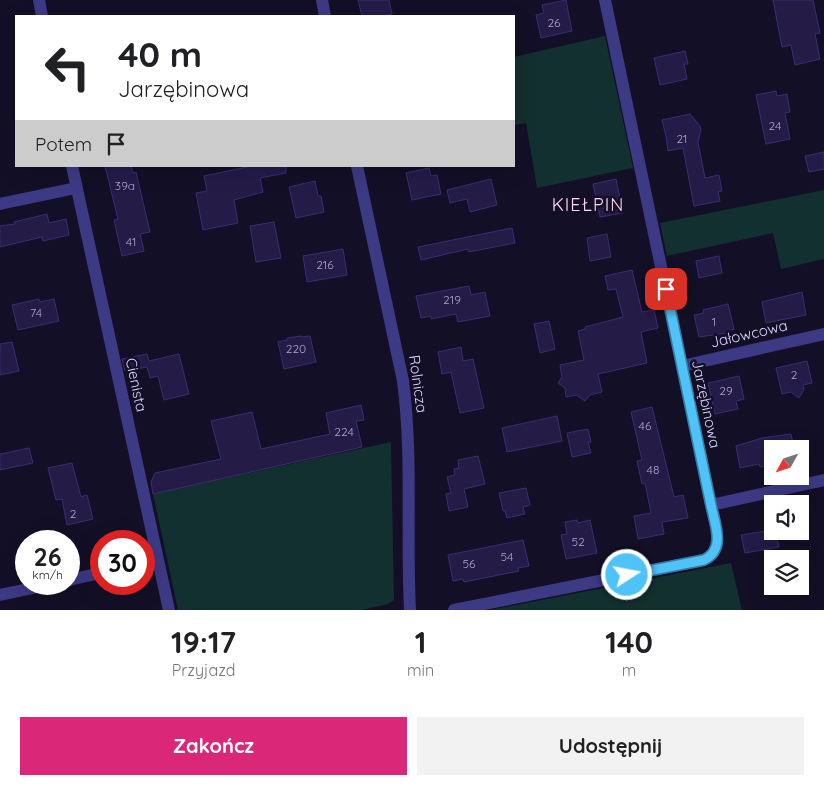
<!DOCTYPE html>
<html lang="pl">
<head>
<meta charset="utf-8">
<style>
	body { margin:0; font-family:Quicksand,sans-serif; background:#f2f2f2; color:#202124; height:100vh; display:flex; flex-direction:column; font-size:19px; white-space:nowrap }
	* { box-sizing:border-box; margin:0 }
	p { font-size:16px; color:#757577 }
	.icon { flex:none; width:28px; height:28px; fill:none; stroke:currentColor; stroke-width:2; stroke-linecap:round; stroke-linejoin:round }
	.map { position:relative; height:610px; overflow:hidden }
	.details { display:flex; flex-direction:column; background:#fff; flex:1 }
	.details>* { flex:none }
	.guide { position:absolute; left:15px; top:15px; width:500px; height:152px; border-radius:0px; box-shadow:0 5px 20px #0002; background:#fff; color:#202124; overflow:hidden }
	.needle { width:32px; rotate:230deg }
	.controls { position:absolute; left:764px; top:440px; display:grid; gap:10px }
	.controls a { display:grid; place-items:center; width:45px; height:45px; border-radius:0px; background:#fff; box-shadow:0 5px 20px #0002; font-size:25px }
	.speed { position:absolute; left:15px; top:530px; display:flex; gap:10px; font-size:25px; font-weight:700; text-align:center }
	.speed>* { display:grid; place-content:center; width:65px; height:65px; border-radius:50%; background:#fff; box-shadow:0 5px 20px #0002; line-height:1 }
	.speed small { font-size:12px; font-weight:400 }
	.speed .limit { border:8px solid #d22; background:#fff; color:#111 }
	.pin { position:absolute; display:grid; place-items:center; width:42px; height:42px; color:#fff; margin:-21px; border-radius:10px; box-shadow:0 2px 8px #0006 }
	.me { position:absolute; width:55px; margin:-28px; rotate:79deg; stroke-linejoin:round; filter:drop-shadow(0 0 4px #0008) }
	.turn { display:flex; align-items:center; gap:18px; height:105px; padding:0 20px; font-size:22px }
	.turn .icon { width:65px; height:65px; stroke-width:2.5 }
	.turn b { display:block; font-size:35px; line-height:42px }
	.then { display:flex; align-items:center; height:48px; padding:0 20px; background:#0003; gap:10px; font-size:19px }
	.eta { display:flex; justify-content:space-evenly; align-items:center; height:85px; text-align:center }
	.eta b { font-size:30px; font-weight:700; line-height:35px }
	.button { display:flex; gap:10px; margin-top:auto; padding:10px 20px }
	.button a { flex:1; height:58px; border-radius:0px; background:#db2777; color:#fff; font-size:20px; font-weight:700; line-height:58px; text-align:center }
	.button a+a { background:#f2f2f2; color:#202124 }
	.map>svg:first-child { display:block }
	.green { fill:#12302f }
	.building { fill:#241b47; stroke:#3b2d73 }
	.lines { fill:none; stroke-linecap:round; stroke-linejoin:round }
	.minor { stroke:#3d3a85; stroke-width:12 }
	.route-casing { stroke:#337fa1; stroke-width:12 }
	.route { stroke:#4fc3f7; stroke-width:9 }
	.labels { text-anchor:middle; stroke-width:5; stroke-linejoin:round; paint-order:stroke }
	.number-label { font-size:12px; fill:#aca6d1 }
	.street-label { font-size:15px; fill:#d9d4ff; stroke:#130f26 }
	.quarter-label { font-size:18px; letter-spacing:1px; fill:#ffd6f0; stroke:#130f26 }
</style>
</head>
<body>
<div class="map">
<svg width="824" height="610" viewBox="0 0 824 610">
	<rect width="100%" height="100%" fill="#130f26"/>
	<path class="green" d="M605 36 633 168 537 188 526 123 514 125V57Z
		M824 190V259L781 269 773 233 667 256 660 223Z
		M391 442 394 600 388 604 362 610H178L153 494Z
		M731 563 742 610H490Z"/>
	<path class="building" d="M358 0H389L392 14 384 16H362Z
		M566 0 572 31 541 38 536 15 544 13 542 5Z
		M773 0H813L820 33 815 34 820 59 795 65 791 45 782 47Z
		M685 51 688 64H684L687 79 660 85 654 58Z
		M776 91 777 96 787 94 790 112 785 113 790 139 766 144 756 95Z
		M690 114 700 126 701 130 698 142 705 178 719 175 722 191 718 192 720 201 694 206 683 148 668 151 666 136 662 120Z
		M824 152V169L809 172 805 156Z
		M105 166H131L133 173 136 172 150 232 140 234 144 251 122 256 114 220 118 219Z
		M251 166H286V173L260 178 263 192 234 200 238 223 203 230 196 193 207 191 204 176Z
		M429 168 431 176 437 175 441 194 412 200 406 173Z
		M491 179 497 205 470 212 467 199 450 203 447 190Z
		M616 179 623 213 600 217 593 184Z
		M315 181 318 196H321L324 212 296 218 289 187Z
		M47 214 49 223 66 219 69 235 43 241 42 237 0 247V226L15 224 14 222Z
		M274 222 281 258 256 262 250 226Z
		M512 228 515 243 469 252 468 249 421 260 418 247Z
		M607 234 611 257 590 261 587 238Z
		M343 249 347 275 307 282 303 256Z
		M719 256 722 273 699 278 696 261Z
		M632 270 642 312 654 310 658 328 641 332 647 363 598 374 602 392 590 395 585 401 576 395 566 397 565 388 558 383 562 377 560 365 584 360 578 331 585 329V327L623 317 616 289 608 290 605 276Z
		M469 286 471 295 485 292 490 316 458 322 456 314 431 319V316L421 318 416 296Z
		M802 292 806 315 766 323 762 302Z
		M39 299 40 302 54 299 59 321 18 330 12 305Z
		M728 304 734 329 727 331V333L699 337 694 315 704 313 703 310Z
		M549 321 555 349 540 353 534 324Z
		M301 336V337L310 336 316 362 284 369 278 342 287 340V338Z
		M12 342 19 371 0 375V344Z
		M461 347 463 361 473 359 484 408 460 413 451 372 442 374 438 352Z
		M147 354 149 361 179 354 189 394 164 400 158 376 150 378 147 367 125 371 122 359Z
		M807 361 812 383 803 385 804 389 799 398 791 392 782 394 776 368Z
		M739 376 744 399 736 401 738 409 715 414 708 383Z
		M361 405 364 420 356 421 362 447 153 494 151 482 155 473 221 459 211 421 252 412 261 449 330 434 326 413Z
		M652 407 674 497 683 495 688 518 662 522 664 534 638 539 634 516 651 513 645 483 642 484 637 461 642 460 631 412Z
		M557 416 562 441 507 452 502 428Z
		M588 429 591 442H588L591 453 572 457 567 433Z
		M791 434 794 449H772V464L760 467 759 464 740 468 736 446 762 438Z
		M29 448 33 463 0 470V454Z
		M478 456 485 484 464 489 468 507 449 511 446 494 451 493 447 477 455 475 454 469 459 468 458 460Z
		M72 463 81 497 87 495 93 519 67 525 62 499 56 500 48 468Z
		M526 488 530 505 523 507 525 514 507 518 505 511H503L499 493Z
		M577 520 578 523 590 520 597 553 566 559 561 535 567 534 565 522Z
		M772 530V531H775L779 547 745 553 741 535Z
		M523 540 529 566 518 568 519 571 464 582 463 579 453 581 448 555Z"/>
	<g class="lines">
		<path class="minor" d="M39 0 42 16
			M322 0 325 16
			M72 166 169 610
			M357 166 403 381C413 457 406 534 410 610
			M0 204 76 188
			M682 366 824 334
			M711 505 824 480
			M144 564 157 561
			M69 580 101 573
			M0 595 52 584
			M454 610 704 560C726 550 715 524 711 505L605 0"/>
	</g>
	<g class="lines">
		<defs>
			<path id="route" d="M627 575 704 560C726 549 715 525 711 505L666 289"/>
		</defs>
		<use href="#route" class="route-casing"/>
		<use href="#route" class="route"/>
	</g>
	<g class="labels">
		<g class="number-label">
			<text x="554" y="27">26</text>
			<text x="775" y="130">24</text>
			<text x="682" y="143">21</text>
			<text x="125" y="190">39a</text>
			<text x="131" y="246">41</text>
			<text x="325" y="269">216</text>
			<text x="452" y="304">219</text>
			<text x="36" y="317">74</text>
			<text x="714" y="326">1</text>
			<text x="296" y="353">220</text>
			<text x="794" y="379">2</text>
			<text x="726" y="395">29</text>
			<text x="645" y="430">46</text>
			<text x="344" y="436">224</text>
			<text x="653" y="474">48</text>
			<text x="73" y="518">2</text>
			<text x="578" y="546">52</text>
			<text x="507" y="561">54</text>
			<text x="469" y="568">56</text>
		</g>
		<g class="street-label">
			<text transform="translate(749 334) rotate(-13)" y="5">Jałowcowa</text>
			<text transform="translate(418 384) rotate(82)" y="5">Rolnicza</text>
			<text transform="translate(136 385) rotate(78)" y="5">Cienista</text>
			<text transform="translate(706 404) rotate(78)" y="5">Jarzębinowa</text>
		</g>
		<g class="quarter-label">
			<text x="588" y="211">KIEŁPIN</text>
		</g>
	</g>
</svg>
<div class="controls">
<a><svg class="needle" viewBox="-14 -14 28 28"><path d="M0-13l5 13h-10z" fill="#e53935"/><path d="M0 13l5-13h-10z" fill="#757577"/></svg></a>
<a><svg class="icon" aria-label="sound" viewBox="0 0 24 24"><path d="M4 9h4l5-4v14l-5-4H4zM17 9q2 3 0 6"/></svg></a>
<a><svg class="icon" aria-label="layers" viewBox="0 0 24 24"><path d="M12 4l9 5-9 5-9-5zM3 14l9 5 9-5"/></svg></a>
</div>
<div class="speed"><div>26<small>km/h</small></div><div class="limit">30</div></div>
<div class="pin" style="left:666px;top:289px;background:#d93025"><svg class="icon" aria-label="arrive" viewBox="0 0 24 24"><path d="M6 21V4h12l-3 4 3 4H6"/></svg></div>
<svg class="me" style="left:627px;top:575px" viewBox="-20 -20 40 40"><circle r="17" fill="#4fc3f7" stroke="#fff" stroke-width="3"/><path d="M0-11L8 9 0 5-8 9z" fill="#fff"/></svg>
<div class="guide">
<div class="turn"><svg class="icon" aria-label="left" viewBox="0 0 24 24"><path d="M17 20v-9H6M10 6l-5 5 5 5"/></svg><div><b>40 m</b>Jarzębinowa</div></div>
<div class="then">Potem<svg class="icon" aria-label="arrive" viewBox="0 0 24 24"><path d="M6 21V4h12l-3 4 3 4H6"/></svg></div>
</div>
</div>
<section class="details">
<div class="eta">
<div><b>19:17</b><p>Przyjazd</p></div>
<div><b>1</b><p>min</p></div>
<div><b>140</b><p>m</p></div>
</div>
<div class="button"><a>Zakończ</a><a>Udostępnij</a></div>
</section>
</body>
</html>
